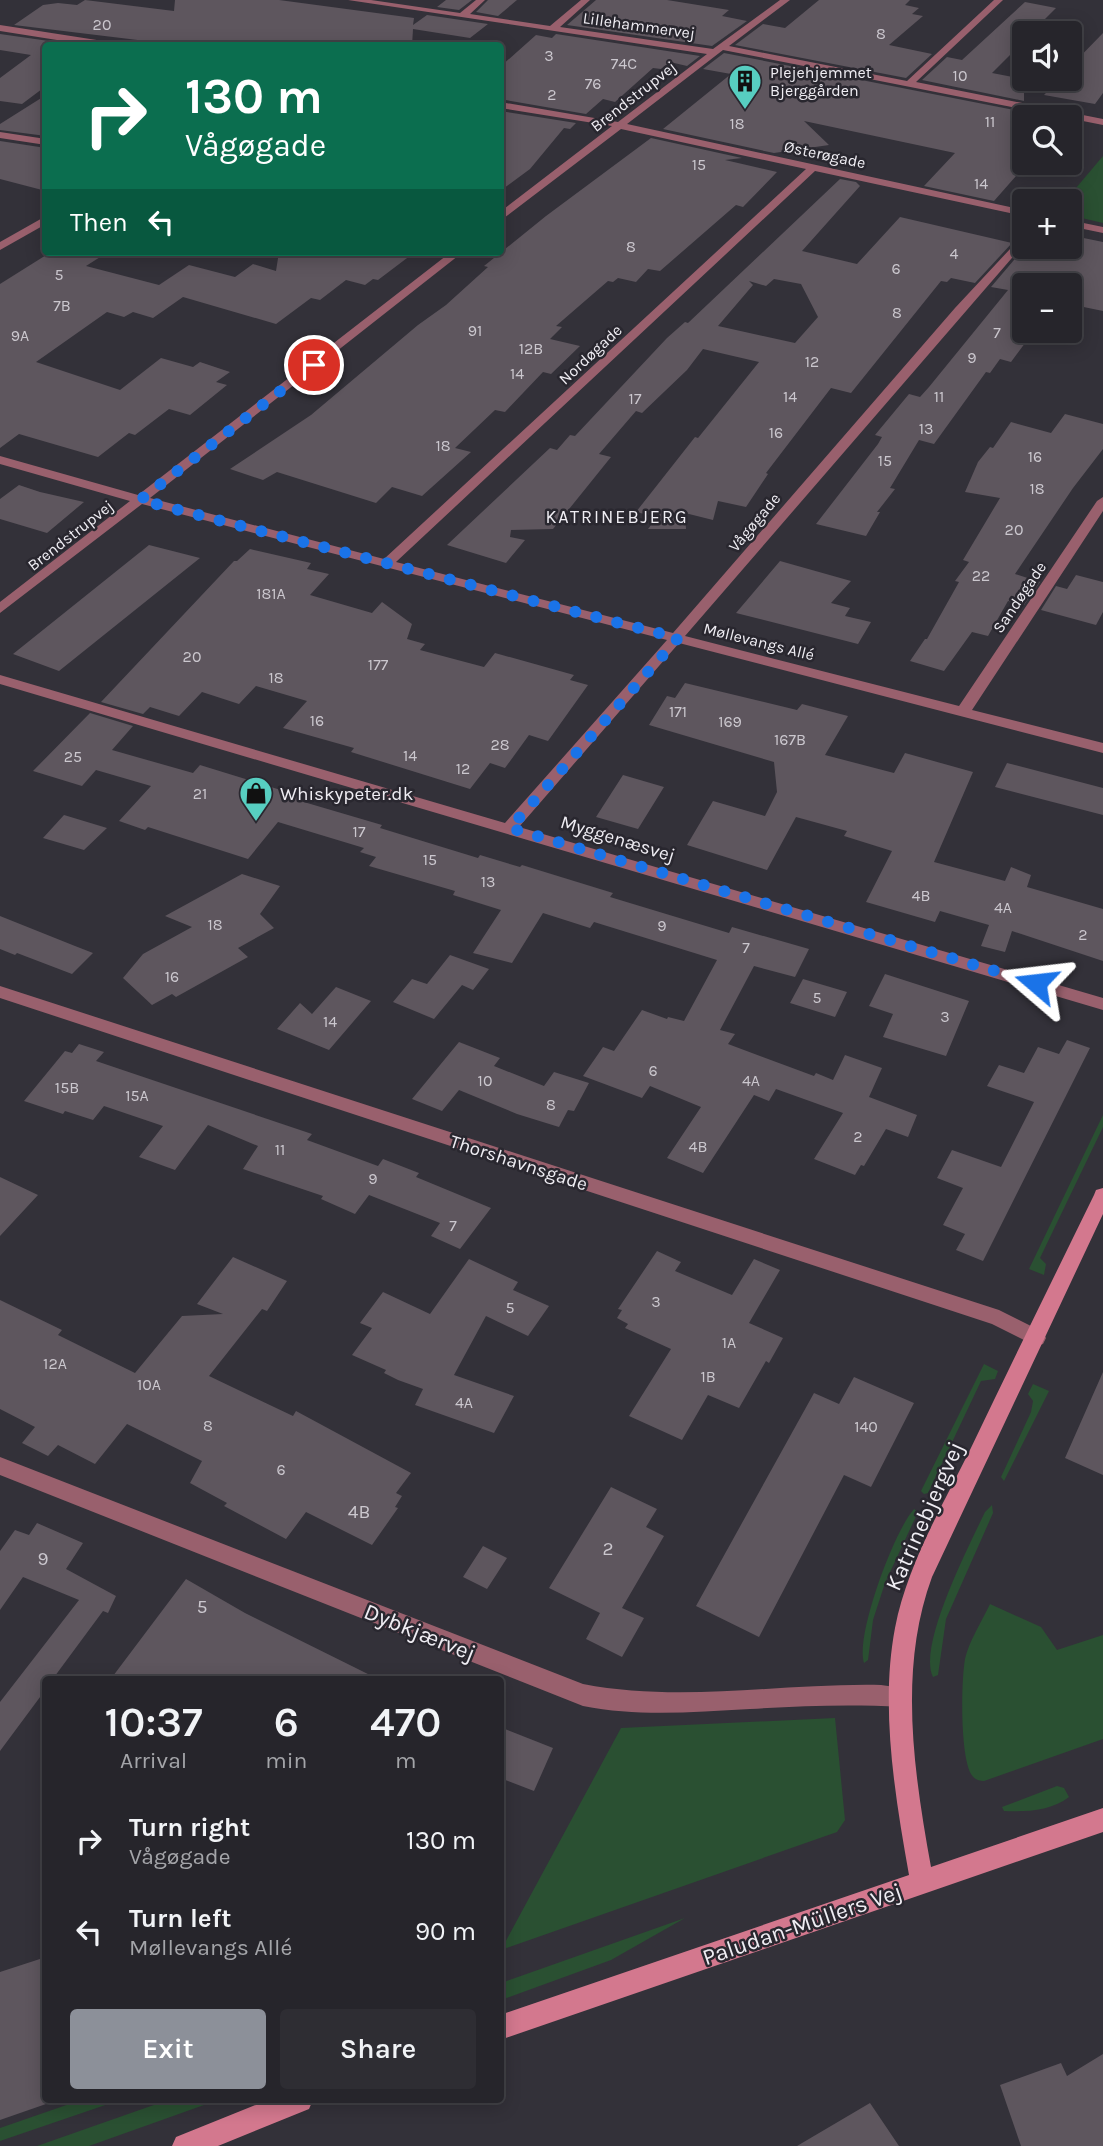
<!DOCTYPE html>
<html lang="en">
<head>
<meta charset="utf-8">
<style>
	body { margin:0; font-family:Karla,sans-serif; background:#2e2d33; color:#f1f3f6; height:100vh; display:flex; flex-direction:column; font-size:26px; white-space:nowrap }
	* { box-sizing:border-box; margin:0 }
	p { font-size:23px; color:#a4a5a9 }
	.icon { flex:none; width:38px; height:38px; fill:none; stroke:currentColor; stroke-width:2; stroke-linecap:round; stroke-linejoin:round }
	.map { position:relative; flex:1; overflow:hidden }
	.side { position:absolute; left:42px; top:1676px; width:462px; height:427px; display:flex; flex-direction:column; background:#26252b; border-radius:7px; box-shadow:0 4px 18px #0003,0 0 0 2px #424247 }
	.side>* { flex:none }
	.guide { position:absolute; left:42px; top:42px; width:462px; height:214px; border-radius:7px; box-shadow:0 4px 18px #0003,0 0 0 2px #424247; background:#0b6e4f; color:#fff; overflow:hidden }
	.fabs { position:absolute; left:1012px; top:21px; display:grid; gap:14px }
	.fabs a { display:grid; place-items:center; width:70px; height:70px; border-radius:7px; background:#26252b; box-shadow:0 4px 18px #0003,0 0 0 2px #424247; font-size:35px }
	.pin { position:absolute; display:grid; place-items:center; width:60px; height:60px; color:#fff; margin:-30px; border:4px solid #fff; border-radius:50%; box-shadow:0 2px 7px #0007 }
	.me { position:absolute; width:77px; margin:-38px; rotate:287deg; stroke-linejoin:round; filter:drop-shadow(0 0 5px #0008) }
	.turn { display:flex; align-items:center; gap:24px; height:147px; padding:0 28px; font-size:32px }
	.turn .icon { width:91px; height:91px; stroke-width:2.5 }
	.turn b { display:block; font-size:49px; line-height:60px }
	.then { display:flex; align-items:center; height:66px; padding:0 28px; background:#0003; gap:14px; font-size:26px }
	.eta { display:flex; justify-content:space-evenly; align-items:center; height:119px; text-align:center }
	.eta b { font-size:42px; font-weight:600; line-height:49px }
	.action { display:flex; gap:14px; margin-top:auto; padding:14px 28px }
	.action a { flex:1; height:80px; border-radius:7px; background:#8c9099; color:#fff; font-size:28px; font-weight:600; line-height:80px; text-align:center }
	.action a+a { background:#2e2d33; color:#f1f3f6 }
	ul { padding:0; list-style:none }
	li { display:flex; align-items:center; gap:21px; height:91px; padding:0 28px }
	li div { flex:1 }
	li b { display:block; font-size:26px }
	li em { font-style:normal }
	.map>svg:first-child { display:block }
	.green { fill:#2a5032 }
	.building { fill:#5e565e; fill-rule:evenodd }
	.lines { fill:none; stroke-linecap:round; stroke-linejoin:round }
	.street { fill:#99606d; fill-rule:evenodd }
	.secondary { fill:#d3788e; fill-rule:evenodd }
	.route { stroke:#1a73e8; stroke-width:12; stroke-dasharray:0 21.6 }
	.labels { text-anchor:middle; stroke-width:5; stroke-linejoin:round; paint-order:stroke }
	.number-label { font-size:16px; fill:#cbc7ce }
	.far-street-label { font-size:16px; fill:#efedf3; stroke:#29272f }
	.far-poi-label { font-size:16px; fill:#efedf3; stroke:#29272f; text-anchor:start }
	.far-neighbourhood-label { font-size:18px; letter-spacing:2px; fill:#efedf3; stroke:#29272f }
	.poi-label { font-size:19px; fill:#efedf3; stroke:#29272f; text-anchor:start }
	.street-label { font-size:19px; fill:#efedf3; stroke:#29272f }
	.near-number-label { font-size:19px; fill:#cbc7ce }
	.near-street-label { font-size:23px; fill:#efedf3; stroke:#29272f }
</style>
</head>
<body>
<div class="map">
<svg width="1103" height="2146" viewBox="0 0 1103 2146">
	<rect width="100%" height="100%" fill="#333139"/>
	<path class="green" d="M1103 156V223L1069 215V201H1065Z
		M1103 1115V1127L1040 1258 1046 1264 1044 1275 1029 1269Z
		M984 1364 998 1371 995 1379 981 1381 928 1493 924 1494 921 1491Z
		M1033 1384 1049 1391 1004 1481 1001 1477 1031 1412 1033 1401 1028 1394Z
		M992 1505 993 1513 946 1619 938 1675 933 1677C917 1646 970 1544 985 1512Z
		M914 1509 918 1512 885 1583 873 1620 868 1660 864 1663C855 1636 894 1531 914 1509Z
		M990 1604 1041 1627 1057 1650 1103 1635V1739L984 1781C978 1781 974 1779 971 1774 960 1754 961 1682 965 1659 969 1641 982 1621 990 1604Z
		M835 1718 845 1820 837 1832 501 1950 621 1728Z
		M1057 1786 1064 1788 1069 1797C1051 1811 1026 1812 1004 1811L1002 1807Z
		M685 1918 611 1960 501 2000V1983Z
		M81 2100H120L0 2141V2128Z
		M168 2100H218L89 2146H37Z"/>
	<path class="building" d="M85 0 174 11 175 0H279L414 18 413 25 427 15 488 24 470 38 413 29 412 46H187L14 25 43 5 58 3 77 5Z
		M446 0H472L459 10 437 7Z
		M488 0H517L498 16 476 12Z
		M596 0H667L729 10 722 16 747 21 712 46 567 25Z
		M819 0H910L905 5 919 8 912 14 923 16 889 45 932 54 906 78 735 45 763 24 785 28Z
		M1025 2 1056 8 1031 33H1024V41L992 73 1024 79V101L922 80 947 57 962 60Z
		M1103 33V93L1095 104 1044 95 1059 79H1069V68Z
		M0 34 49 41 46 44V86L22 104 0 101V78L31 55 0 50Z
		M556 34 700 56 687 66 670 62 661 69 653 68 615 102 603 99 586 114 500 99V67L536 35 552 38Z
		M724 53 1024 112V167L994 201 924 186 955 153 804 121 829 145 774 153 663 129 731 74 703 69Z
		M46 95V136L0 130V124Z
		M500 111 576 123 570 129 564 128 530 169 500 191Z
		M651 138 742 158 725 160 777 172 743 207 736 205 660 271 648 269 636 282 618 278 613 282 608 281 556 326 562 327 550 339 580 346 551 374 543 372 505 412 495 410 455 448 471 452 422 496 392 487 376 503 277 472 263 480 230 469 311 415 418 325 446 305 488 267 484 266 546 216Z
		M0 141 46 148V191L0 179Z
		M840 179 856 182 860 186 802 251 857 264 900 217 1012 243 975 283 951 278 947 282 941 281 851 393 831 388 766 473 768 474 746 507 718 501 713 520 685 513 686 529H648L657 517 636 512 695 437 698 438 759 362 703 349 687 370 642 413 636 411 599 454 611 457 553 529 511 530 510 537 525 540 506 563 447 545 550 448 557 450 570 435 575 436 667 338 685 322 688 323ZM774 279 801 284 818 317 795 343 718 326 753 285 749 281 766 286Z
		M1069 235 1103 242V311L1069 304V285H1024V331H1034L1011 362 1000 359 990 373 986 372 934 444 919 440 890 488 895 489 877 512H880L866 536 816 524 878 444 882 437 875 435 909 394 920 397 929 387 1008 290 991 287 1025 247 1069 255Z
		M51 252H108L86 266 159 285 189 265 235 277 253 264 276 271 279 252H415L378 280 373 279 365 285 346 280 320 300 311 298 276 324 183 297 153 318 133 312 124 317 107 312 36 362 120 390 161 358 193 367 200 362 230 372 216 382 227 385 190 415 169 409 135 435 129 433 98 457 19 434 0 448V284Z
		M1065 414 1103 424V449L1073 488 1015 574 1040 582 1024 605 1008 601 988 636 972 632 944 671 910 661 925 639H927L959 582 955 581 969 562 963 560 1000 498 965 492 978 462 990 447 993 448 1011 422 1051 433Z
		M19 485 40 492 84 502 47 533 0 519V499Z
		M149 545 200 558 59 671 13 654Z
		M250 549 311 563 307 569 329 574 310 595 372 613 382 602 412 624 407 639 425 644 420 650 484 667 495 653 574 675 570 680 588 685 548 741 529 735 505 768 490 763 470 789 351 752 354 748 283 728 307 701 256 686 239 704 202 692 179 716 150 707 143 714 101 702 234 561H237Z
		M780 561 851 581 831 603 850 608 845 616 871 622 858 644 736 613Z
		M1076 575 1103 582V612L1096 625 1041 610 1056 586 1067 589Z
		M685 683 797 710 802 704 848 716 825 755 894 773 905 753 973 772 934 862 1005 881 1011 867 1031 875 1027 887 1103 909V961L1012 931 1005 952 981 946 989 925 940 911 935 922 866 902 892 851 844 836 847 831 796 817 767 870 687 845 713 801 765 816 777 792 774 762 649 725 667 696 675 698Z
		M90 713 133 726 112 750 193 773 200 765 300 796 297 800 382 825 380 828 478 858 480 855 520 867 522 865 613 893 610 897 729 933 732 927 809 949 795 977 754 966 720 1030 735 1034 728 1044 814 1076 816 1073 833 1080 845 1055 882 1068 869 1097 917 1115 908 1137 886 1129 864 1166 861 1165 855 1175 814 1159 843 1113 776 1089 769 1101 754 1095 703 1173 667 1158 701 1107 650 1086 642 1098 583 1076 603 1047 614 1051 642 1010 667 1019 668 1017 684 1021 717 960 594 922 590 928 543 913 512 963 473 953 501 910 453 895 455 891 369 866 376 857 360 852 364 848 278 822 248 859 148 827 145 830 119 821 151 786 96 770 82 786 33 771Z
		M1007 763 1103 788V815L995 787Z
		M623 775 664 787 638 829 596 817Z
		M64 815 107 828 84 850 43 838Z
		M242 874 280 886 260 914 274 928 238 948 248 957 176 997 172 994 152 1005 123 978 143 954 192 927 165 916Z
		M0 916 75 946 93 953 72 974 17 953 15 955 0 949Z
		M450 955 489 969 473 990 462 985 434 1019 393 1002 412 979 427 984Z
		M885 974 969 1001 946 1056 883 1037 893 1014 869 1006Z
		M803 979 847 992 835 1017 790 1003Z
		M336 987 371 1001 329 1050 277 1029 300 1003 312 1014Z
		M1067 1040 1090 1048 983 1261 956 1250 965 1234 943 1225 963 1188 937 1178 952 1150 1001 1167 1034 1102 987 1086 999 1065 1024 1073 1038 1047 1059 1054Z
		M459 1042 500 1058 494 1066 544 1086 554 1072 589 1083 574 1111 568 1110 559 1127 517 1114 459 1090 442 1111 412 1099Z
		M79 1044 104 1052 96 1061 312 1134 307 1140 378 1166 383 1159 419 1173 416 1177 491 1208 460 1249 431 1236 440 1223 369 1195 355 1214 321 1199 323 1196 243 1169 258 1146 208 1125 175 1170 139 1157 163 1126 104 1106 93 1120 65 1111 63 1114 24 1101 65 1051 72 1053Z
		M0 1177 38 1195 0 1236Z
		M657 1251 681 1262 675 1271 732 1295 754 1259 780 1270 749 1323 783 1338 769 1363 766 1361 739 1408 708 1395 682 1440 629 1416 671 1349 625 1328 628 1324 617 1318 622 1310 618 1309Z
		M233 1257 287 1281 267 1311 262 1309 209 1376 293 1416 296 1411 411 1473 396 1493 402 1496 395 1507 398 1508 372 1545 306 1512 286 1539 224 1506 227 1503 190 1483 202 1461 127 1424 95 1464 58 1445 48 1456 22 1443 35 1427 0 1409V1300L62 1330 58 1335 135 1373 182 1316 223 1314 197 1304Z
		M469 1259 518 1282 513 1290 549 1306 528 1336 486 1316 454 1375 514 1396 494 1433 415 1405 423 1389 398 1380 384 1373 386 1370 352 1355 372 1328 360 1323 383 1292 430 1314Z
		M1103 1372V1475L1065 1458Z
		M854 1377 914 1403 871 1487 844 1475 759 1637 696 1606 814 1393 839 1404Z
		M611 1487 657 1509 646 1527 664 1536 622 1608 644 1618 622 1657 586 1639 600 1613 549 1588Z
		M37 1523 83 1543 66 1569 116 1596 108 1613 103 1611 52 1680H46V1689L0 1751V1702L79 1600 23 1577 0 1610V1551L15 1530 29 1535Z
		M483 1546 507 1558 487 1589 463 1577Z
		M186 1579 245 1613 380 1680H110Z
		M500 1727 553 1748 534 1791 500 1778Z
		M46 1957V2104L0 2120V1972Z
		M1103 2054V2146H1021L1000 2085 1061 2063 1067 2076Z
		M870 2103 899 2146H797Z"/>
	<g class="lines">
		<path class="street" d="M348 0H371L460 13 476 0H485L470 14 550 26 581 0H590L560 27 713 49 780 0H790L729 46 907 81 994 0H1003L916 82 1103 119V125L723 50 627 124 1024 210V216L815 171 396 562 673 633 955 308 1024 234V244L685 636 959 706 1097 501 1103 497V511L972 710 1103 743V753L679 643 519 827 1103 998V1010L0 684V675L505 823 667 640 142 504 0 613V602L130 501 0 464V456L138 495 451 252H463L150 498 384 559 806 169 621 129 500 221V212L612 126 500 108V102L618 122 707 54Z
			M0 25 116 43 120 46H95L0 31Z
			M0 132 46 139V145L0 138Z
			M46 216V224L0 250V242Z
			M1069 220 1103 227V233L1069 226Z
			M0 986 999 1310 1043 1332 1046 1338 1043 1344 1036 1346 992 1324 0 998Z
			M0 1457 583 1684C681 1703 782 1683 881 1685L909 1689 912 1696 909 1703 901 1707C851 1704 800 1706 750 1709 693 1712 639 1717 583 1706L0 1475Z"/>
		<path class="secondary" d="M1103 1188V1214L932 1577C898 1669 914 1773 931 1867L1103 1808V1832L500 2040V2015L909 1875C895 1796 880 1707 895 1628 907 1566 941 1508 969 1452 1010 1366 1052 1281 1094 1195L1096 1190Z
			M268 2100H313L309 2109 218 2146H172L176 2137Z"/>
	</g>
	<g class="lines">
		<path class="route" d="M314 365 140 500 678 638 510 828 1036 983"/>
	</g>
	<defs>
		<symbol id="building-pin" viewBox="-11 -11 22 30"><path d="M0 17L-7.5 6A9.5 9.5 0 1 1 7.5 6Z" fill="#57cec1" stroke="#29272f"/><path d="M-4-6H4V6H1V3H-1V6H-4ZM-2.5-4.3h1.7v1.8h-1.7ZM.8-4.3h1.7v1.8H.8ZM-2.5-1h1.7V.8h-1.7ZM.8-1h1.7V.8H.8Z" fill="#111"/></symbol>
		<symbol id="shop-pin" viewBox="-11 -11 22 30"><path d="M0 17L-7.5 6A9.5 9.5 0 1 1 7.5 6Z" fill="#57cec1" stroke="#29272f"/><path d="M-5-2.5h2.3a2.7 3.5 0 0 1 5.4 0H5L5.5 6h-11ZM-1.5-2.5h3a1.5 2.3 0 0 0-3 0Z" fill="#111"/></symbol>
	</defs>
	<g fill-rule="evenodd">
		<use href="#building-pin" x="726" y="62" width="38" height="52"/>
		<use href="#shop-pin" x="237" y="774" width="38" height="52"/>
	</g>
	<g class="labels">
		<g class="number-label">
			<text x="102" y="30">20</text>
			<text x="881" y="39">8</text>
			<text x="549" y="61">3</text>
			<text x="624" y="69">74C</text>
			<text x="960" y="81">10</text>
			<text x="593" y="89">76</text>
			<text x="552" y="100">2</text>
			<text x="990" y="127">11</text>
			<text x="737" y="129">18</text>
			<text x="699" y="170">15</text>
			<text x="981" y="189">14</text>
			<text x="631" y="252">8</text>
			<text x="954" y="259">4</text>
			<text x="896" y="274">6</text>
			<text x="59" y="280">5</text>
			<text x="62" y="311">7B</text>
			<text x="897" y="318">8</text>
			<text x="475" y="336">91</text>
			<text x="997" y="338">7</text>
			<text x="20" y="341">9A</text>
			<text x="531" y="354">12B</text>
			<text x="972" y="363">9</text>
			<text x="812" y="367">12</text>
			<text x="517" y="379">14</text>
			<text x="790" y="402">14</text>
			<text x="939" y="402">11</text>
			<text x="635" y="404">17</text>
			<text x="926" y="434">13</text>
			<text x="776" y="438">16</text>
			<text x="443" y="451">18</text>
			<text x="1035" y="462">16</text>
			<text x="885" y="466">15</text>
			<text x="1037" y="494">18</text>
			<text x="1014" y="535">20</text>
			<text x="981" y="581">22</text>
			<text x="271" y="599">181A</text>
			<text x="192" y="662">20</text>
			<text x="378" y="670">177</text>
			<text x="276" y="683">18</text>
			<text x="678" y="717">171</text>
			<text x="317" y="726">16</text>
			<text x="730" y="727">169</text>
			<text x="790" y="745">167B</text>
			<text x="500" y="750">28</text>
			<text x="410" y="761">14</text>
			<text x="73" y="762">25</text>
			<text x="463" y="774">12</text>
			<text x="200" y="799">21</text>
			<text x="359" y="837">17</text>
			<text x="430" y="865">15</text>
			<text x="488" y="887">13</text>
			<text x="921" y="901">4B</text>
			<text x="1003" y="913">4A</text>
			<text x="215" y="930">18</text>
			<text x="662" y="931">9</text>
			<text x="1083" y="940">2</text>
			<text x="746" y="953">7</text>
			<text x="172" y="982">16</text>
			<text x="817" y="1003">5</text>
			<text x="945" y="1022">3</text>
			<text x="330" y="1027">14</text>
			<text x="653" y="1076">6</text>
			<text x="485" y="1086">10</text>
			<text x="751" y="1086">4A</text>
			<text x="67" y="1093">15B</text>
			<text x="137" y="1101">15A</text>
			<text x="551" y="1110">8</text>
			<text x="858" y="1142">2</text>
			<text x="698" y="1152">4B</text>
			<text x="280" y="1155">11</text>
			<text x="373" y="1184">9</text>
			<text x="453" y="1231">7</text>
			<text x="656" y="1307">3</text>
			<text x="510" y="1313">5</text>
			<text x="729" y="1348">1A</text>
			<text x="55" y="1369">12A</text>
			<text x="708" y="1382">1B</text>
			<text x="149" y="1390">10A</text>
			<text x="464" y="1408">4A</text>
			<text x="208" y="1431">8</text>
			<text x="866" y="1432">140</text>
			<text x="281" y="1475">6</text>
		</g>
		<g class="far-street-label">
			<text transform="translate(639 25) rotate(8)" y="6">Lillehammervej</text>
			<text transform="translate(633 96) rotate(-38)" y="6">Brendstrupvej</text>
			<text transform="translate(825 154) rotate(12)" y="6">Østerøgade</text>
			<text transform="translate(590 354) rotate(-43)" y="6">Nordøgade</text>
			<text transform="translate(754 522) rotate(-50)" y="6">Vågøgade</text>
			<text transform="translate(70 535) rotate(-38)" y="6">Brendstrupvej</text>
			<text transform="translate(1019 597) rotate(-56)" y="6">Sandøgade</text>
			<text transform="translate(759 641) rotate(14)" y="6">Møllevangs Allé</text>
		</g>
		<g class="far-poi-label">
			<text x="770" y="78">Plejehjemmet<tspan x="770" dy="18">Bjerggården</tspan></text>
		</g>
		<g class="far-neighbourhood-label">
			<text x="617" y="523">KATRINEBJERG</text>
		</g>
		<g class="poi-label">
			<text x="280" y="800">Whiskypeter.dk</text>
		</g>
		<g class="street-label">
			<text transform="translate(618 838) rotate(17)" y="7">Myggenæsvej</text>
			<text transform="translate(519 1162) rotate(18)" y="7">Thorshavnsgade</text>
		</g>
		<g class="near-number-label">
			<text x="359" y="1518">4B</text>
			<text x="608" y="1555">2</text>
			<text x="43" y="1565">9</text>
			<text x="202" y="1613">5</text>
		</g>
		<g class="near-street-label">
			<text transform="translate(924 1516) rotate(-66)" y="8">Katrinebjergvej</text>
			<text transform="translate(420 1632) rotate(22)" y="8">Dybkjærvej</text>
			<text transform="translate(802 1924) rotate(-19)" y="8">Paludan-Müllers Vej</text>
		</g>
	</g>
</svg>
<div class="fabs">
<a><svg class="icon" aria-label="sound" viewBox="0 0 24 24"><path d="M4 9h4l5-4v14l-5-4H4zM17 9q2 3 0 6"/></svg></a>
<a><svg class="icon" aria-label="search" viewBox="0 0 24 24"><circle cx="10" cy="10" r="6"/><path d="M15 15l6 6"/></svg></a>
<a>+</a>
<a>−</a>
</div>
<div class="pin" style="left:314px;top:365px;background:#d93025"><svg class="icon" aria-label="arrive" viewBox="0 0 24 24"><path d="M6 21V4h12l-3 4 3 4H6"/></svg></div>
<svg class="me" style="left:1036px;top:983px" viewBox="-20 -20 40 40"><path d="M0-17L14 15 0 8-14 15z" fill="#1a73e8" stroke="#fff" stroke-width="4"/></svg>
<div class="guide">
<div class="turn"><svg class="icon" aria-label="right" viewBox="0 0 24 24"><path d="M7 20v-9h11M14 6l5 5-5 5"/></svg><div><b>130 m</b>Vågøgade</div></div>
<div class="then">Then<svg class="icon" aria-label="left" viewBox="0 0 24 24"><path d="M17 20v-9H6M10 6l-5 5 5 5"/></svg></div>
</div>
<section class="side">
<div class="eta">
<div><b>10:37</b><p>Arrival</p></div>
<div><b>6</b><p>min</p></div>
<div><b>470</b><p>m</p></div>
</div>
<ul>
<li><svg class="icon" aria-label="right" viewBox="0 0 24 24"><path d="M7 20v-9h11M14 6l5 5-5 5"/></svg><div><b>Turn right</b><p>Vågøgade</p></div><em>130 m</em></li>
<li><svg class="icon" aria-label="left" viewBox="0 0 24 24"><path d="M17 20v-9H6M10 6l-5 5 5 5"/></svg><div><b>Turn left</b><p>Møllevangs Allé</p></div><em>90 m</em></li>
</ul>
<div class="action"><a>Exit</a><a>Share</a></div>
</section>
</div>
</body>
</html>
